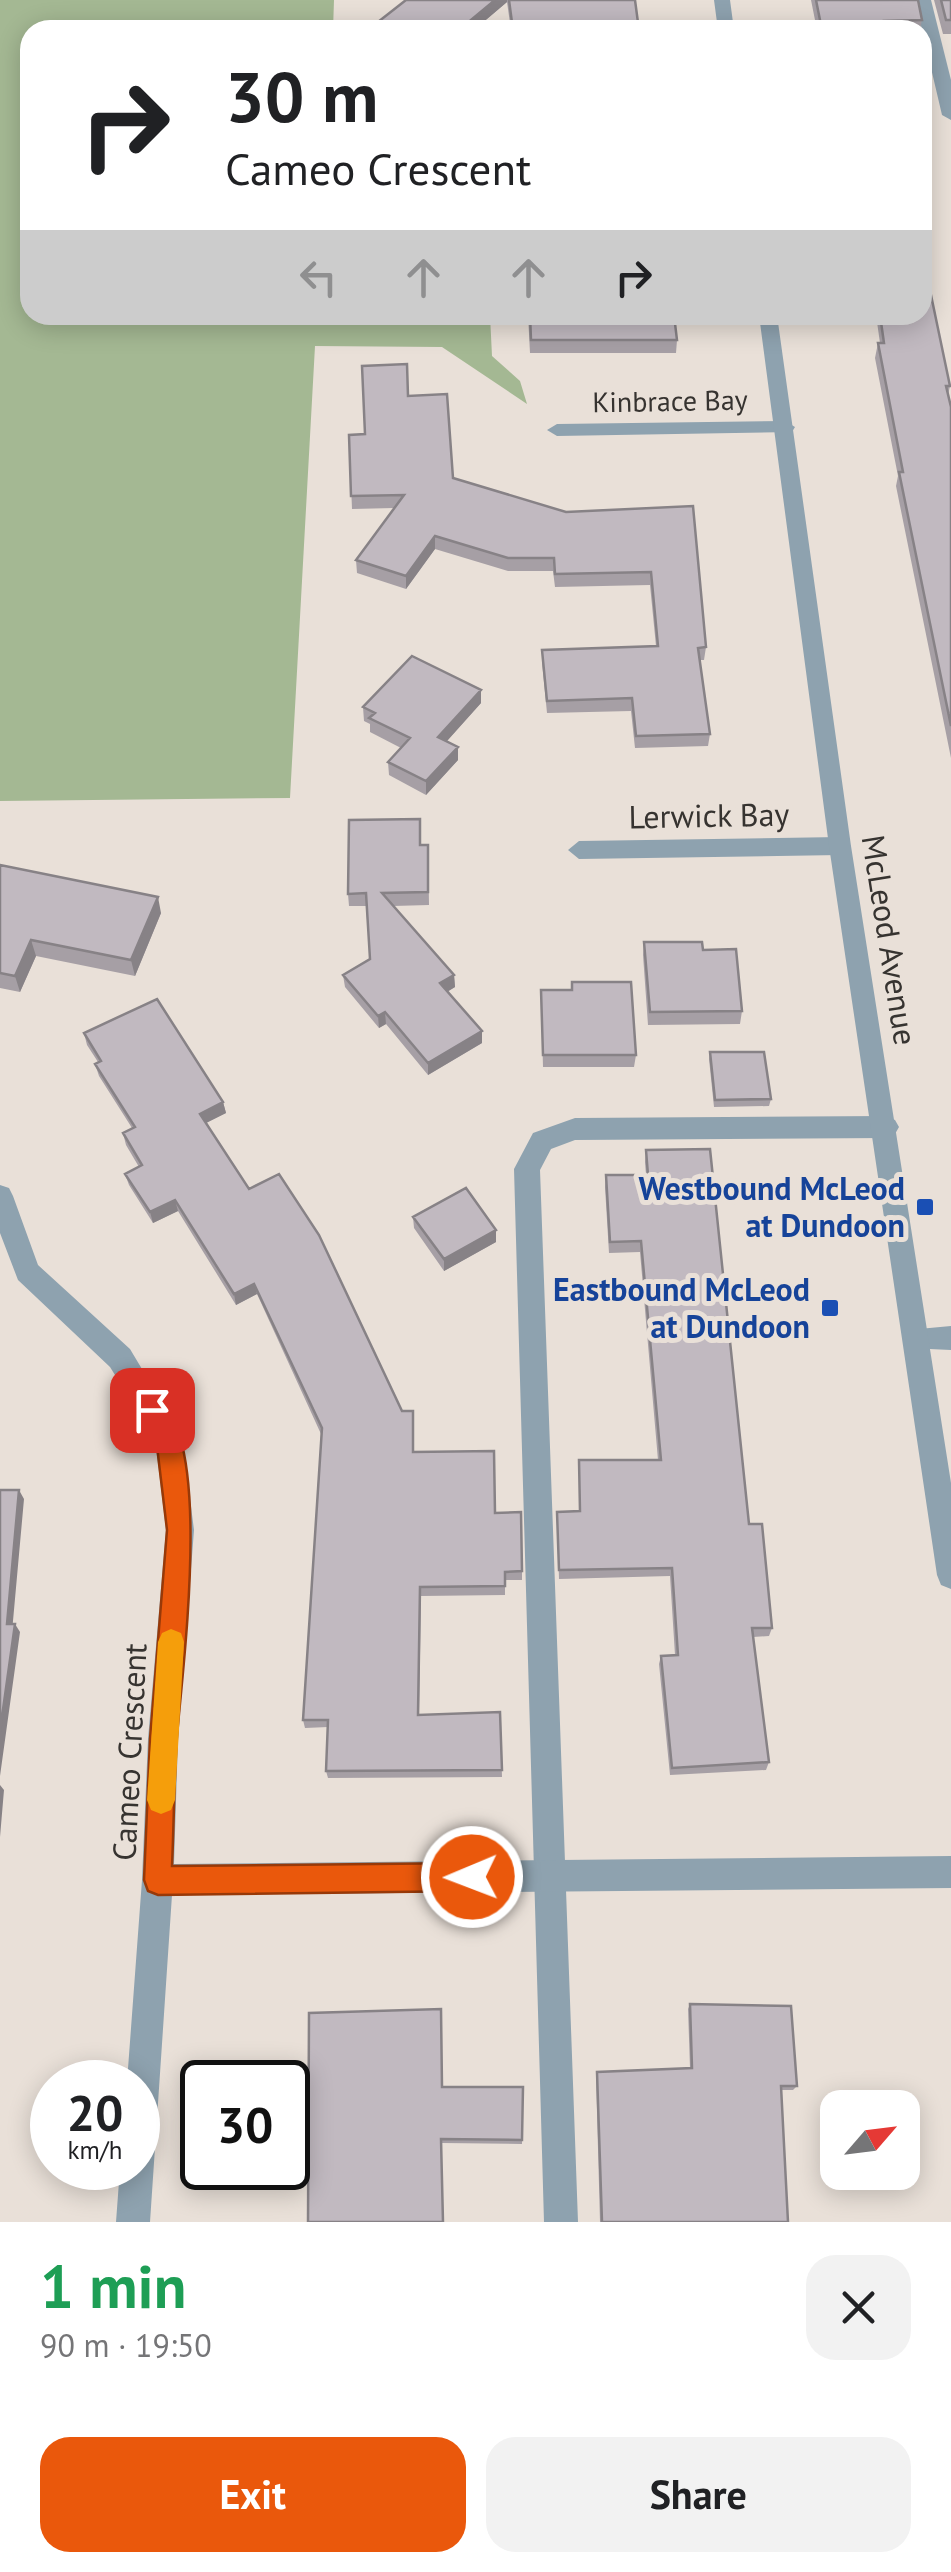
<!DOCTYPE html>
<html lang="en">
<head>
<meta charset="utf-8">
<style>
	body { margin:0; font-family:"PT Sans",sans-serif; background:#f2f2f2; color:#202124; height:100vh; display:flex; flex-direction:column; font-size:38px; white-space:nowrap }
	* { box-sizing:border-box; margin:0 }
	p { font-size:32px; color:#757577 }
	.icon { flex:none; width:55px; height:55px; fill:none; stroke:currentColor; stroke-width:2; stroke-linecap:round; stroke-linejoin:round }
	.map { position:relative; height:2222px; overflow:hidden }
	.details { display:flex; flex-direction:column; background:#fff; flex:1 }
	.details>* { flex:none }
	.banner { position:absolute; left:20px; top:20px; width:912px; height:305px; border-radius:30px; box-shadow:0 5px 25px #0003; background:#fff; color:#202124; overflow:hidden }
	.needle { width:65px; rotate:62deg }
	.tools { position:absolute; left:820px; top:2090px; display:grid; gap:20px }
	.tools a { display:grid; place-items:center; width:100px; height:100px; border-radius:20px; background:#fff; box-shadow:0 5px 25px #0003; font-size:50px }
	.speed { position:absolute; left:30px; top:2060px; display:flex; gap:20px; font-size:50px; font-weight:700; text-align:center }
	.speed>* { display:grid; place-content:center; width:130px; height:130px; border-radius:50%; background:#fff; box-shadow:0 5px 25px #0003; line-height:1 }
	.speed small { font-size:25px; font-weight:400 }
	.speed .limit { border:5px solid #111; border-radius:15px; background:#fff; color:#111 }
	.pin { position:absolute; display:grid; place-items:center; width:85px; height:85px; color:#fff; margin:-42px; border-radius:20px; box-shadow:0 5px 15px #0006 }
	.me { position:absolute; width:110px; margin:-55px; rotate:269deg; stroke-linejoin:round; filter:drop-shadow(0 0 8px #0008) }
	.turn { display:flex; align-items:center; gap:35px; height:210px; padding:0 40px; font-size:45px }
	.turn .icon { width:130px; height:130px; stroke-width:2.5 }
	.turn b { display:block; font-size:70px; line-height:85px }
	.lanes { display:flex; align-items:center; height:95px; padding:0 40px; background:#0003; justify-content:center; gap:50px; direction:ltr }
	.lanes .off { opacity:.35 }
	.round { display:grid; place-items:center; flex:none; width:105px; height:105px; border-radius:30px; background:#f2f2f2 }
	.head { display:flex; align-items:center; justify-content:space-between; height:170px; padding:0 40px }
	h1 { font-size:60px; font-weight:700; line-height:75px; color:#1e9e55 }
	.cta { display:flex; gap:20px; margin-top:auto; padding:20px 40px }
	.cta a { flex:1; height:115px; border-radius:30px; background:#ea580c; color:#fff; font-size:40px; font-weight:700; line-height:115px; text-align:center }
	.cta a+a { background:#f2f2f2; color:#202124 }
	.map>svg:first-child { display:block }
	.green { fill:#a4b893 }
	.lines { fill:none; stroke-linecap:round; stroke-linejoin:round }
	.service { fill:#8ea2af; fill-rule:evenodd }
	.minor { fill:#8ea2af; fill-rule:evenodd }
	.tertiary { fill:#8ea2af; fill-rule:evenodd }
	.wall { fill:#a69fa5 }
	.shaded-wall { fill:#878286 }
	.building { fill:#c1b9c0; stroke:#878286; stroke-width:2.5 }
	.route { fill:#ea580c; stroke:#983908; stroke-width:2.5 }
	.slow { fill:#f59e0b }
	.transit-dot { fill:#1a4fb4; stroke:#e9e0d8; stroke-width:4 }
	.labels { text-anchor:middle; stroke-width:10; stroke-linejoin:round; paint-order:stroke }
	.far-street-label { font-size:28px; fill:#363330; stroke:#e9e0d8 }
	.street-label { font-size:32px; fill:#363330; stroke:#e9e0d8 }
	.transit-label { font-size:32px; font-weight:bold; fill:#164399; stroke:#e9e0d8; text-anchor:end }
</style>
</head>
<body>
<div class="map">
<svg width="951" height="2222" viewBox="0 0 951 2222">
	<rect width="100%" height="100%" fill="#e9e0d8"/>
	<path class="green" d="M0 0H334L333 30H30V315H490L492 356 520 381 527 404 442 347 315 346 290 798 0 801Z"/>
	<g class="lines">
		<path class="service" d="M915 0H931L951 80V120L942 115Z
			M886 1116 895 1120 899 1127 895 1134 886 1138 575 1140 551 1149 540 1170 578 2222H544L514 1169 533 1133 575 1118Z"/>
		<path class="minor" d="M785 421 795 427 792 432 557 436 547 430 557 424Z
			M840 837 851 846 840 855 579 859 568 850 579 841Z
			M0 1185 9 1188 13 1196 38 1265 130 1349 182 1436 194 1530 178 1739 174 1864 951 1856V1888L172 1895 150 2222H116L120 2168H138V2082H127L142 1880 148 1739 166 1530 155 1439 110 1367 18 1280 0 1233Z
			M951 1326V1350L908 1348 904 1339 908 1330Z"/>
		<path class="tertiary" d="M714 0H730L734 30H718Z
			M759 315H777L851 846 951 1483V1589L941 1585 937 1575 829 846Z"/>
	</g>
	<path class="wall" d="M406 0H635L639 30H511L507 2 474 30H369Z
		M811 0H918L922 20 920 30H817Z
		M934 0H951V34H943Z
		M528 315H674L677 340 676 353H530Z
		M876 315H922L950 386 948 395 951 407V758L896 486 898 476 875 358 878 343H880Z
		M408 396 453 478 566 512 693 506 706 647 704 660H700L710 734 708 746 635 748 631 711 547 713 542 662V650L656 646 650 585 555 587 553 571H508L435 549 406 589 357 573 356 560 394 508 352 509 349 435 365 434Z
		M481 703 447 741 458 747V760L426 795 389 775 388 762 401 748 370 732V724L364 721 363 707Z
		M421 845H428L429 905 393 906 454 975 455 987 447 992 482 1043 428 1075 386 1024 379 1028 345 987 343 975 370 959 366 906H349L348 894Z
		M0 865 161 913 135 976 36 956 20 992 0 988Z
		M644 942 703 950 742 1011 740 1024 648 1025 643 955Z
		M541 990H572L636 1055 634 1067H543Z
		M84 1033 223 1102 226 1113 206 1123 414 1452 495 1513 522 1571V1580H505V1595L421 1596 419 1715 500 1712 502 1777 328 1778 326 1771 328 1727 305 1728 303 1720 321 1434 257 1294 236 1305 178 1211 153 1223 129 1185 125 1174 139 1167 126 1145 123 1133 132 1128 99 1076 95 1064 98 1062 87 1045Z
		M710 1052 771 1099 769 1106 714 1107 709 1059Z
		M646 1150 749 1524 772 1628 769 1636 753 1637 769 1762 766 1770 670 1775 659 1664 661 1656 675 1655 670 1576 559 1579 557 1512 579 1511V1460H658L640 1252 609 1253 605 1187 606 1175H646L645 1162Z
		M413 1217 496 1230V1242L444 1271 414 1228Z
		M690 2004 797 2086 793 2090H781L788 2222H600L596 2076 597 2072 690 2068 688 2009Z
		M442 2087 522 2140V2144L442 2143 308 2222Z"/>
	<path class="shaded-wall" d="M495 0H507V2L474 30H459Z
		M435 536V549L406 589V576Z
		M481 690V703L438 751V737Z
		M458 747V760L426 795V781Z
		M158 897 161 913 135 976 131 960Z
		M31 940 36 956 20 992 15 976Z
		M454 975 455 987 440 996V983Z
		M385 1012 386 1024 379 1028 378 1016Z
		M482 1031V1043L428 1075V1063Z
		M223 1102 226 1113 202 1125 200 1114Z
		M175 1200 178 1211 153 1223 150 1212Z
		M496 1230V1242L444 1271V1259Z
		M254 1284 257 1294 236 1305 234 1294Z
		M19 1490 24 1499 12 1632 7 1624Z
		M15 1624 20 1632 0 1776V1731Z
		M0 1785 4 1790 0 1837Z"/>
	<path class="building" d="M406 0H495L459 30 369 29Z
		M509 0H635L639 30H582V28L513 30Z
		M816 0H918L922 20 884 21 886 30H822Z
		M941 0H951V20H946Z
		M922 252 950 386H946L951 407V726L899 472H903L878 343H884L880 315H922Z
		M530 315H674L677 340H531Z
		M407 364 408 396 447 394 453 478 566 512 693 506 706 647 698 648 710 734 636 736 632 698 547 701 542 650 658 646 651 572 555 574 554 558H508L435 536 406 576 356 560 404 495 351 496 349 435 365 434 362 366Z
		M412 656 481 690 438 737 458 747 426 781 388 762 410 738 369 718 375 713 363 707Z
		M420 819V845H428V892L382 893 454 975 440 983 482 1031 428 1063 385 1012 378 1016 343 975 370 959 366 893 348 894 349 820Z
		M0 865 158 897 131 960 31 940 15 976 0 973Z
		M644 942H702L703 950 736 949 742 1011 650 1012Z
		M572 982H631L636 1055H543L541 990H572Z
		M157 999 223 1102 200 1114 249 1189 279 1174 319 1235 402 1411H413V1452L494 1451 495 1513 521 1512 522 1571 505 1572V1586L420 1587 418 1715 500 1712 502 1770 326 1771 328 1720H303L322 1428 254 1284 234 1294 175 1200 150 1212 125 1174 142 1165 123 1133 135 1127 95 1064 101 1061 84 1033Z
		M710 1052H764L771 1099 715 1100Z
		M710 1149 749 1524H762L772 1628H752L769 1762 672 1768 661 1656 678 1655 672 1568 559 1570 557 1512 580 1511 579 1460H661L641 1241 610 1242 606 1175H648L646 1150Z
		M466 1188 496 1230 444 1259 413 1217Z
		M0 1490H19L7 1624H15L0 1731Z
		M690 2004 791 2006 797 2086H781L788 2222H602L597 2072 692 2068Z
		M441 2009 442 2087H523L522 2140 441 2139 443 2222H308L309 2013Z"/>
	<path class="route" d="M152 1398C217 1423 181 1677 177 1737 174 1780 174 1823 172 1866L472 1863 481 1867 486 1877 481 1887 472 1891 158 1895 148 1891 144 1880 150 1739 167 1530 156 1438 140 1410 143 1402Z"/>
	<path class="slow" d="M171 1629 181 1633 184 1642 175 1800 171 1810 161 1814 151 1810 147 1800 158 1642 162 1633Z"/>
	<g class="transit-dot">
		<rect x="915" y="1197" width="20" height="20" rx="5"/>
		<rect x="820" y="1298" width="20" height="20" rx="5"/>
	</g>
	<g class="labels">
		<g class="far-street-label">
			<text transform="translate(670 401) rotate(-1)" y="10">Kinbrace Bay</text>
		</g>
		<g class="street-label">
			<text transform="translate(709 816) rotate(-1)" y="11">Lerwick Bay</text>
			<text transform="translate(889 940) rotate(81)" y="11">McLeod Avenue</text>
			<text transform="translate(130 1752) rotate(-87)" y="11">Cameo Crescent</text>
		</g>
		<g class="transit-label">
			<text x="905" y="1200">Westbound McLeod<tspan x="905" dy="37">at Dundoon</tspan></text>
			<text x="810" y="1301">Eastbound McLeod<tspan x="810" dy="37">at Dundoon</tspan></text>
		</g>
	</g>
</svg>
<div class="tools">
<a><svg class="needle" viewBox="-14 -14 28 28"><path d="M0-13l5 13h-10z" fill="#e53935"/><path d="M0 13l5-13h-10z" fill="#757577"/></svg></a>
</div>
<div class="speed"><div>20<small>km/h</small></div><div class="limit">30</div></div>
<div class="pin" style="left:152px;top:1410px;background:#d93025"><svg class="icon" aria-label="arrive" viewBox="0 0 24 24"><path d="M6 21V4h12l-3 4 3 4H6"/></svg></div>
<svg class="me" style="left:472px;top:1877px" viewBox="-20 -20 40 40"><circle r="17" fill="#ea580c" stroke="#fff" stroke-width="3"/><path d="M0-11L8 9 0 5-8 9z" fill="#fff"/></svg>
<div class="banner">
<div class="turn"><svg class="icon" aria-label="right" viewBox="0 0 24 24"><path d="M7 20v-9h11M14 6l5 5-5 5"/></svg><div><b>30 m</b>Cameo Crescent</div></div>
<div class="lanes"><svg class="icon off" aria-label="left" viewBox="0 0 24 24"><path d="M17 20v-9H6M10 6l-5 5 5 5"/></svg><svg class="icon off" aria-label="ahead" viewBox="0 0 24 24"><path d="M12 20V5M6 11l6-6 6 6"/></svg><svg class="icon off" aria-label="ahead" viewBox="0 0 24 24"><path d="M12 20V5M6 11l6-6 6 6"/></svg><svg class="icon" aria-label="right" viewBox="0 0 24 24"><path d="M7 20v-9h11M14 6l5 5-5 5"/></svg></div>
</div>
</div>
<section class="details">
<div class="head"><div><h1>1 min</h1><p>90 m · 19:50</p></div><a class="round"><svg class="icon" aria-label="close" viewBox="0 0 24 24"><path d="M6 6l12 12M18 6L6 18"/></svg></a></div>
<div class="cta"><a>Exit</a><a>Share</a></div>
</section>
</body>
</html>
